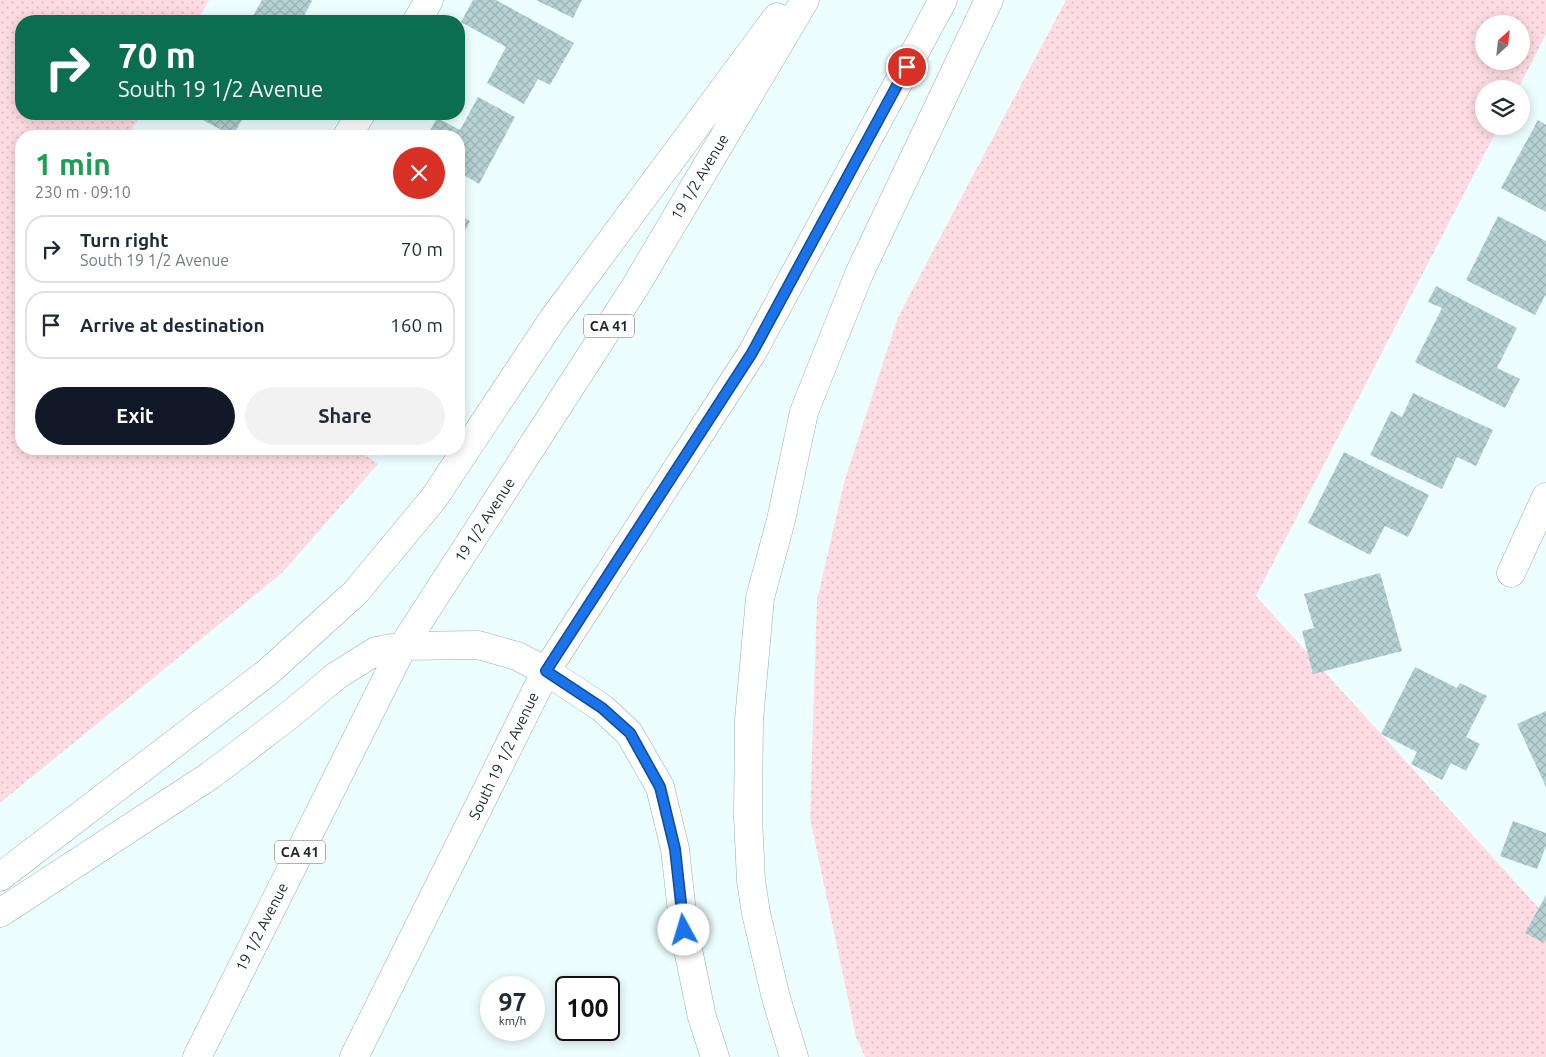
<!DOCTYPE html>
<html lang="en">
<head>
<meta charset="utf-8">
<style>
	body { margin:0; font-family:Ubuntu,sans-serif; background:#f2f2f3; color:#1f2937; height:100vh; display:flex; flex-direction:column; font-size:19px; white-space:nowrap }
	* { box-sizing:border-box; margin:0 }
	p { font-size:16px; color:#747a83 }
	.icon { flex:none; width:28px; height:28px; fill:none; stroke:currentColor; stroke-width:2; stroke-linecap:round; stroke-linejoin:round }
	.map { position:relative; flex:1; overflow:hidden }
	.side { position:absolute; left:15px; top:130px; width:450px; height:325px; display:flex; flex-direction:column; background:#fff; border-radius:20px; box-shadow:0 2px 12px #0003 }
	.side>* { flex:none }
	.guide { position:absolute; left:15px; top:15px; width:450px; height:105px; border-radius:20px; box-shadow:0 2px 12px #0003; background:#0b6e4f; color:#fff; overflow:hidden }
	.needle { width:32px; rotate:27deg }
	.tools { position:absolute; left:1475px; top:15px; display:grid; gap:10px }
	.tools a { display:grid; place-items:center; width:55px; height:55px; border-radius:50%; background:#fff; box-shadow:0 2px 12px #0003; font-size:25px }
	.speed { position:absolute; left:480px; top:976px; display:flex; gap:10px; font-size:25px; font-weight:700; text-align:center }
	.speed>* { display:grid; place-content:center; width:65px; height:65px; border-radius:50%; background:#fff; box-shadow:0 2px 12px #0003; line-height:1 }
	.speed small { font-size:12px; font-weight:400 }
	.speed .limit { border:2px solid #111; border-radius:8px; background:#fff; color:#111 }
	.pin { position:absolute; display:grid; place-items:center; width:42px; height:42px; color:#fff; margin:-21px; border:2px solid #fff; border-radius:50%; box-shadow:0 1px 5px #0007 }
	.me { position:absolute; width:55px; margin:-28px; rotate:354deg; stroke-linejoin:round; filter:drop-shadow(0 0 4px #0008) }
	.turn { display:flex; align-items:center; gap:18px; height:105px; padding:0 20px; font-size:22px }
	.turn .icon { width:65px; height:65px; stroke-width:2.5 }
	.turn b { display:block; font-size:35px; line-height:42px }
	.round { display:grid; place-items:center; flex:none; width:52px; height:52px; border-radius:26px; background:#f2f2f3 }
	.headline { display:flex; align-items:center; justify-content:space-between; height:85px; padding:0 20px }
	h1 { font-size:30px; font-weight:700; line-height:38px; color:#1e9e55 }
	.cta { display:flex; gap:10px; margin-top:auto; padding:10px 20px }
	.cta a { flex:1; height:58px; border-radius:30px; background:#111827; color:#fff; font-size:20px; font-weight:700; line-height:58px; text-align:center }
	.cta a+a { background:#f2f2f3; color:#1f2937 }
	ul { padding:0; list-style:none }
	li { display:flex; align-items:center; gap:15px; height:68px; margin:0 10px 8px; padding:0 10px; border:2px solid #e0e1e3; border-radius:20px }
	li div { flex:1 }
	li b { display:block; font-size:19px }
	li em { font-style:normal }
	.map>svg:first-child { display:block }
	.grass { fill:url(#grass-dots); fill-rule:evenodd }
	.building { fill:url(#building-cross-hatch) }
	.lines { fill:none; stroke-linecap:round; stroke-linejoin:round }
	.minor-casing { stroke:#95b0b1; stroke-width:29 }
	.highway-casing { stroke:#95b0b1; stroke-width:29 }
	.minor { stroke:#fff; stroke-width:28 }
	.highway { stroke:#fff; stroke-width:28 }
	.route-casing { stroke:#114b97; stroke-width:12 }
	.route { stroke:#1a73e8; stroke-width:9 }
	.labels { text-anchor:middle; stroke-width:4.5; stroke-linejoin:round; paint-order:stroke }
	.shield { fill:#fff; stroke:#5f6767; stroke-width:1 }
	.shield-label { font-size:14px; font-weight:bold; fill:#1b2626 }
	.street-label { font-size:15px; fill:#1b2626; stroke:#fff }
</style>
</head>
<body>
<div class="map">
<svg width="1546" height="1057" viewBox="0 0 1546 1057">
	<defs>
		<pattern id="grass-dots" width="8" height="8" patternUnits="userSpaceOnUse" patternTransform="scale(1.25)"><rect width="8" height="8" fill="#ffdce4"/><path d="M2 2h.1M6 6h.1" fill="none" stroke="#dabdc3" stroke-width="1.8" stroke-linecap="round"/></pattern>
		<pattern id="building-cross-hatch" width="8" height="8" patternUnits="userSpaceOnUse" patternTransform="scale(1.25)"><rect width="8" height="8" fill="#b6d2d3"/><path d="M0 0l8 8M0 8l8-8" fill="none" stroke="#9cb4b5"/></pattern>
	</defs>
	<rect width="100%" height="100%" fill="#edfefe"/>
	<path class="grass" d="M0 0H209L197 21H21V114H142L127 136H21V449H357L378 464 282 573 0 803Z
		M1066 0H1546V34L1518 89H1484V126H1499L1256 596 1546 916V1057H865L856 1037 810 818 817 600 845 479 898 317ZM1484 24H1521V61H1484Z"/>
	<path class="building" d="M262 0H310L312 1 301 21H250Z
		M473 0H496L574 43 550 85 538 79 524 104 487 83 506 47 461 22Z
		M536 0H582L573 18Z
		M478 97 515 117 479 184 459 172V136H427L437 118 460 130Z
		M196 114H245L233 136 195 116Z
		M1538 120 1546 125V212L1501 188Z
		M459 215 470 221 459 242Z
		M1498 216 1546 241V294L1535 315 1466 280Z
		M1436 286 1517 328 1497 368 1520 379 1505 408 1415 362 1442 308 1428 302Z
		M1413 393 1493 430 1476 466 1457 457 1442 489 1370 455 1391 411 1402 417Z
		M1344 452 1429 495 1408 537 1385 526 1370 555 1308 523Z
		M1380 573 1402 651 1313 674 1302 631 1314 628 1304 594Z
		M1415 667 1457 688 1460 683 1487 696 1466 737 1480 744 1466 771 1451 763 1442 780 1411 764 1417 752 1381 734Z
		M1546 711V787L1517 724Z
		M1513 821 1546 833V846L1537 869 1500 856Z
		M1546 895V939L1544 943 1525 933Z"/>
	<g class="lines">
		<defs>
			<path id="minor" d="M417 21 429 0
				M347 136 361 114
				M1511 573 1546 497"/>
			<path id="highway" d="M0 877 268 672 355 593 434 498 553 319 777 17
				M0 913 211 775 291 714 336 676 376 651 403 646 478 645 517 656 546 671 602 708 629 733 660 787 675 849 684 930 702 1017 715 1057
				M197 1057 403 646 635 287 805 0
				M354 1057 546 671 752 353 943 0
				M794 1057 776 998 756 913 751 881 748 816 749 720 760 598 781 520 804 412 859 274 989 0"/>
		</defs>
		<use href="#minor" class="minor-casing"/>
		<use href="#highway" class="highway-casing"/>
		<use href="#minor" class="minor"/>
		<use href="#highway" class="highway"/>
	</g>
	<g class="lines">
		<defs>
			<path id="route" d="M684 930 675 849 660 787 630 733 602 708 546 671 752 353 907 67"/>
		</defs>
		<use href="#route" class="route-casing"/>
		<use href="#route" class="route"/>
	</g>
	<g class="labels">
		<g class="shield">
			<rect x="584" y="314.5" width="50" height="23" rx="4"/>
			<rect x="275" y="840.5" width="50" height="23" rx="4"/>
		</g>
		<g class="shield-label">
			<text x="609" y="331">CA 41</text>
			<text x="300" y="857">CA 41</text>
		</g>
		<g class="street-label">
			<text transform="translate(700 177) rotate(-59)" y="5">19 1/2 Avenue</text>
			<text transform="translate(485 520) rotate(-57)" y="5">19 1/2 Avenue</text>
			<text transform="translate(504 756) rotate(-64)" y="5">South 19 1/2 Avenue</text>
			<text transform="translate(262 927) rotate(-63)" y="5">19 1/2 Avenue</text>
		</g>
	</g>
</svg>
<div class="tools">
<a><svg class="needle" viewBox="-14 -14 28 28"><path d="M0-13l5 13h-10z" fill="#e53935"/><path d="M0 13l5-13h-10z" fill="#747a83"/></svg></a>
<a><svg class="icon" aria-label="layers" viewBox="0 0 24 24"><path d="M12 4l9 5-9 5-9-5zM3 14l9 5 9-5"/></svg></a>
</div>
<div class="speed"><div>97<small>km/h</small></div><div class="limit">100</div></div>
<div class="pin" style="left:907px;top:67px;background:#d93025"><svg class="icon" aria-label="arrive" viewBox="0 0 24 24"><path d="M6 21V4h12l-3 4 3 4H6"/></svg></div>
<svg class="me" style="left:684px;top:930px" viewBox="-20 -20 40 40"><circle r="19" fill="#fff"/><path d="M0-13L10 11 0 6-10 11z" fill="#1a73e8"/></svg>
<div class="guide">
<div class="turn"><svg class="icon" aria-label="right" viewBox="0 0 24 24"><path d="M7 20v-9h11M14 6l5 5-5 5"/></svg><div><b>70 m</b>South 19 1/2 Avenue</div></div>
</div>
<section class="side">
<div class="headline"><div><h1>1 min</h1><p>230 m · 09:10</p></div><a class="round" style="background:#d93025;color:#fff"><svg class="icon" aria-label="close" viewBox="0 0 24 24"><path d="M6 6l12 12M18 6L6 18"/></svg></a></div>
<ul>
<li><svg class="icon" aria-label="right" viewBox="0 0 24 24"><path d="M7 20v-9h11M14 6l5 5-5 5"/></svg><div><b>Turn right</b><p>South 19 1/2 Avenue</p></div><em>70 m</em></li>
<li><svg class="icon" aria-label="arrive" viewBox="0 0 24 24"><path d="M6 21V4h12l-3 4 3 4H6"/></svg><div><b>Arrive at destination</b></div><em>160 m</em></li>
</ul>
<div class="cta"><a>Exit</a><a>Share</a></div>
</section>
</div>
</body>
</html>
